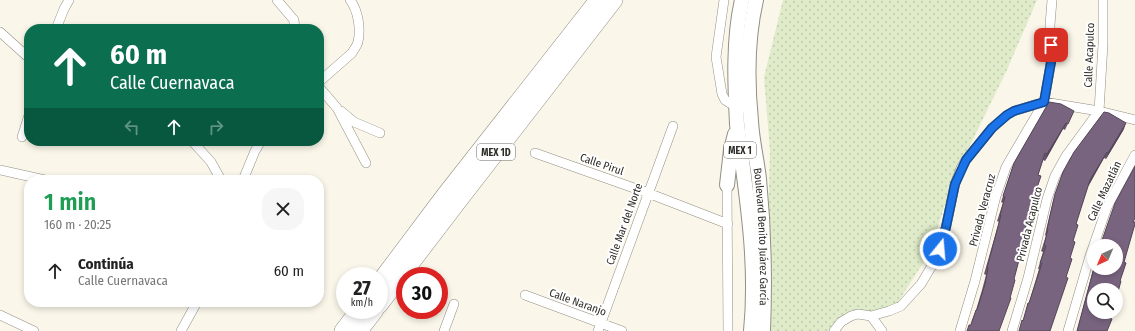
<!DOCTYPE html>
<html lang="es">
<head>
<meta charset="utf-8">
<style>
	body { margin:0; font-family:"Fira Sans Condensed",sans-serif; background:#f6f6f6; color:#222; height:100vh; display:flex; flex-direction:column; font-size:15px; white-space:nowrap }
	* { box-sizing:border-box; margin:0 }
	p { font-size:13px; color:#767676 }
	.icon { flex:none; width:22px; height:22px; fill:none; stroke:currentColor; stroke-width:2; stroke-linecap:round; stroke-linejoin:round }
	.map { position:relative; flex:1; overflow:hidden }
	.panel { position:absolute; left:24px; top:175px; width:300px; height:132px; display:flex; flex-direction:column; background:#fff; border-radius:16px; box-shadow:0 2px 6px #0003 }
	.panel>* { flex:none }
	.guide { position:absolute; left:24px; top:24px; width:300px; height:122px; border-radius:16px; box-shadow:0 2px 6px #0003; background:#0b6e4f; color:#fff; overflow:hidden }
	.needle { width:26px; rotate:224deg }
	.tools { position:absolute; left:1087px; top:239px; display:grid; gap:8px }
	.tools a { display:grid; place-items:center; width:36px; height:36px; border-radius:50%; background:#fff; box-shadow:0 2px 6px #0003; font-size:20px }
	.speed { position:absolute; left:336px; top:267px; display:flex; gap:8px; font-size:20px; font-weight:700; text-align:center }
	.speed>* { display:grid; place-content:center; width:52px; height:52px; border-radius:50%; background:#fff; box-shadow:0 2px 6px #0003; line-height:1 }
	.speed small { font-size:10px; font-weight:400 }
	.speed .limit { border:6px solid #d22; background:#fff; color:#111 }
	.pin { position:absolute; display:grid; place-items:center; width:34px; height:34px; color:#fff; margin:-17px; border-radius:8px; box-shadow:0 2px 6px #0006 }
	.me { position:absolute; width:44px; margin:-22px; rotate:17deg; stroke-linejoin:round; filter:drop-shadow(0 0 3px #0008) }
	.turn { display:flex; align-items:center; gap:14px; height:84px; padding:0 20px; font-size:18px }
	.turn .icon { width:52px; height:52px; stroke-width:2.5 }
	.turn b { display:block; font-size:28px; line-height:34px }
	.lanes { display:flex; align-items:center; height:38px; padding:0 20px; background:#0003; justify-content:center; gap:20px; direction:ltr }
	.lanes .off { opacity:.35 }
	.round { display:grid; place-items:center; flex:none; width:42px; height:42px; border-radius:16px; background:#f6f6f6 }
	.head { display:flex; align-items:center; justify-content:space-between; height:68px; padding:0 20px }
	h1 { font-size:24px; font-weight:600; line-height:30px; color:#1e9e55 }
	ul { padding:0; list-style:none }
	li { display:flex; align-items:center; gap:12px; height:56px; padding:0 20px }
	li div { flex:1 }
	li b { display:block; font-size:15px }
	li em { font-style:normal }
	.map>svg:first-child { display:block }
	.grass { fill:url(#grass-dots) }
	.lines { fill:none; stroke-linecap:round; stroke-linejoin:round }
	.street-casing { stroke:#938f84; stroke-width:10 }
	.primary-casing { stroke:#938f84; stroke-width:16 }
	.highway-casing { stroke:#938f84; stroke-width:18 }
	.street { stroke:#fff; stroke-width:9 }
	.primary { stroke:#fff; stroke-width:14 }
	.highway { stroke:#fff; stroke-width:17 }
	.wall { fill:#68566d }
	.shaded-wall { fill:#554659 }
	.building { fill:#79647f; stroke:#554659 }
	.route-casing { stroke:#114b97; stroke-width:10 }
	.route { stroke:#1a73e8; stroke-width:7 }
	.labels { text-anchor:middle; stroke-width:4; stroke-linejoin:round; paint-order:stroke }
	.shield { fill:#fff; stroke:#6d6b68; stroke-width:1 }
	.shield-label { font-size:10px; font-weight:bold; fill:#2e2c27 }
	.street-label { font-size:11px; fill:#2e2c27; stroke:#fff }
</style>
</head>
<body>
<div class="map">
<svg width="1135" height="331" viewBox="0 0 1135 331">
	<defs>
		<pattern id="grass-dots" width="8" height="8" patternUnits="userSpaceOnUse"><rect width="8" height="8" fill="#e0ebc9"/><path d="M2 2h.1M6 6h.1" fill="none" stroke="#c0caad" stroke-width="1.8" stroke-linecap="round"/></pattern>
	</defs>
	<rect width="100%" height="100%" fill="#faf6e9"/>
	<path class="grass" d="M783 0H1037L1006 72 952 182 930 252 898 302 876 319 854 314 840 331H769L766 295 770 151 764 77Z"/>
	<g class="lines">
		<defs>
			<path id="street" d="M277 0 294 20 295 29
				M724 0 716 57 722 94 725 100 736 107
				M56 29 64 9 69 0
				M0 32 29 58
				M319 82 352 53C354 49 357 46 358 42 361 29 358 10 350 0
				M319 87 337 108 366 163
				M341 111 354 122 380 133
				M22 137 29 115
				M192 141 211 162 221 180
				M535 153 648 193 728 224
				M0 170 45 180
				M243 180 255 151 261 141
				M727 185 728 331
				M525 295 622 331
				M0 315 34 331
				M871 316 882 331
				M181 331 197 302
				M444 331 454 304
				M598 331 673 126
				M834 331 841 322 851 316 858 314 871 316 889 311 901 306 921 284 933 264 940 249 946 227 955 184 961 168 966 160 992 128 1007 115 1014 111 1044 102 1099 111 1135 120
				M960 331 975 281 996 196 1006 167 1044 102 1051 62 1050 25 1052 0
				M1012 331 1028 278 1047 199 1055 176 1066 156 1099 111 1103 44V0
				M1068 331 1090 256 1107 207 1135 155"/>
			<g id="primary">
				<path d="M742 0C733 39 735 84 737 124 746 192 758 262 751 331"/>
				<path id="s1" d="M756 0C747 39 747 81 751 121 752 141 757 160 759 179 764 230 765 280 763 331"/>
				<path d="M727 185 731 150 735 134"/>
			</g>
			<path id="highway" d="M379 283 445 195 598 0
				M379 305 456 204 614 0
				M343 331 359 310
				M359 331 375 310"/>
		</defs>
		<use href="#street" class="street-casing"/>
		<use href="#primary" class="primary-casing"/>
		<use href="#highway" class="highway-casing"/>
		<use href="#street" class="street"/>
		<use href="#primary" class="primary"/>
		<use href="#highway" class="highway"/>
	</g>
	<path class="wall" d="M1071 117 1065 130 1063 129 1045 161 1043 160 1038 175 1029 211 1025 229 1027 230 970 325 976 310 982 290 986 275 984 274 999 222 997 221 1003 203 1001 202 1012 169Z
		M1124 129 1106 159 1104 158 1088 186 1076 224 1078 225 1023 321 1028 303H1029L1039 269H1038L1043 252 1041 251 1046 236 1045 235 1053 201 1063 172Z
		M1134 222 1077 331 1094 266V268Z"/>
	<path class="shaded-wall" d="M1066 123 1063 129 1045 161 1047 154Z
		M1126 123 1124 129 1106 159 1108 153Z
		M1107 152 1104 158 1088 187 1090 180Z"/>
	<path class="building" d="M1049 102 1061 104 1074 111 1068 124 1066 123 1047 154 1045 153 1038 175 1041 176 1029 211H1031L1025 229 1027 230 1014 279 1015 280 1010 298H1011L999 331H967L969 325H971L976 310H977L985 284 988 268H987L1001 215H1000L1005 197 1003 196 1014 163Z
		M1104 112 1109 113 1126 123 1108 153 1107 152 1090 180 1076 224 1078 225 1073 241 1075 242 1070 258 1072 259 1066 277 1068 278 1050 331H1019L1022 320 1023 321 1028 303H1029L1042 263H1040L1046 246 1044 245 1048 229H1047L1055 194 1063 172 1074 152Z
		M1135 166V218L1133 222H1135V224L1124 262 1126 263 1120 281H1121L1116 299V290H1094V312H1112L1110 318 1112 319 1107 331H1077L1094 268H1116V246H1100L1115 203Z"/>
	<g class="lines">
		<defs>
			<path id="route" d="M940 249 946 227 955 184 966 160 992 128 1007 115 1014 111 1044 102 1051 62V45"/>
		</defs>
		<use href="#route" class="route-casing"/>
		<use href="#route" class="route"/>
	</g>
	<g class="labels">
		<g class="shield">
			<rect x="724" y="142" width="32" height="16" rx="3"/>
			<rect x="477" y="144" width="38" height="16" rx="3"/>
		</g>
		<g class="shield-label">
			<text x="740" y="154">MEX 1</text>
			<text x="496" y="156">MEX 1D</text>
		</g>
		<g class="street-label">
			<text transform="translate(1089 55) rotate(-88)" y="4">Calle Acapulco</text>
			<text transform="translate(602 164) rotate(19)" y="4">Calle Pirul</text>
			<text transform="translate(1104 191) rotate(-65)" y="4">Calle Mazatlán</text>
			<text transform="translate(982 210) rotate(-75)" y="4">Privada Veracruz</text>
			<text transform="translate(624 224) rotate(-70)" y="4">Calle Mar del Norte</text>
			<text transform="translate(1029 224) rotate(-76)" y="4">Privada Acapulco</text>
			<text dy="4" stroke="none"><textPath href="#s1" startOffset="238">Boulevard Benito Juárez García</textPath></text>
			<text transform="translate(578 302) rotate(20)" y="4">Calle Naranjo</text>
		</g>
	</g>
</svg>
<div class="tools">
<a><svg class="needle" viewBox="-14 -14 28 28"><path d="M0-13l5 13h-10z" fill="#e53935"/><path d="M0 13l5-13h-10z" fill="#767676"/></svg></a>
<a><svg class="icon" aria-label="search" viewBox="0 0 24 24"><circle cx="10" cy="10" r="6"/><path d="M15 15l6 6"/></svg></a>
</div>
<div class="speed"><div>27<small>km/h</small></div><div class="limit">30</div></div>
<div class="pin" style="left:1051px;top:45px;background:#d93025"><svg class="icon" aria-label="arrive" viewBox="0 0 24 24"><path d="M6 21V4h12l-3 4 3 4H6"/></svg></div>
<svg class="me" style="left:940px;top:249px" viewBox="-20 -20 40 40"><circle r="17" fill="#1a73e8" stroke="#fff" stroke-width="3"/><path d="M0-11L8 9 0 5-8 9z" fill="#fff"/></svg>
<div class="guide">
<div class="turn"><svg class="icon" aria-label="ahead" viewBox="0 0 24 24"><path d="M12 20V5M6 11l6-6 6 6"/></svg><div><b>60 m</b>Calle Cuernavaca</div></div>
<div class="lanes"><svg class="icon off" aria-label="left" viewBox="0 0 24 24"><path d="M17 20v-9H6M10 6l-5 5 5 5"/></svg><svg class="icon" aria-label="ahead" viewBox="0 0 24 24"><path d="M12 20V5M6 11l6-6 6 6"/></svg><svg class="icon off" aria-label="right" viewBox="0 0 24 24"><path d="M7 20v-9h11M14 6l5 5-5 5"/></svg></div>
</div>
<section class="panel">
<div class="head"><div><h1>1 min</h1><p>160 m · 20:25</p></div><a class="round"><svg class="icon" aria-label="close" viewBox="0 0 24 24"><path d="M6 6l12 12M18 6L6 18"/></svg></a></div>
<ul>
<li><svg class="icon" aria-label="ahead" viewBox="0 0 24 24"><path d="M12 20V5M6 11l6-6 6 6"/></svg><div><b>Continúa</b><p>Calle Cuernavaca</p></div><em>60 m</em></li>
</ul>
</section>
</div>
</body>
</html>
